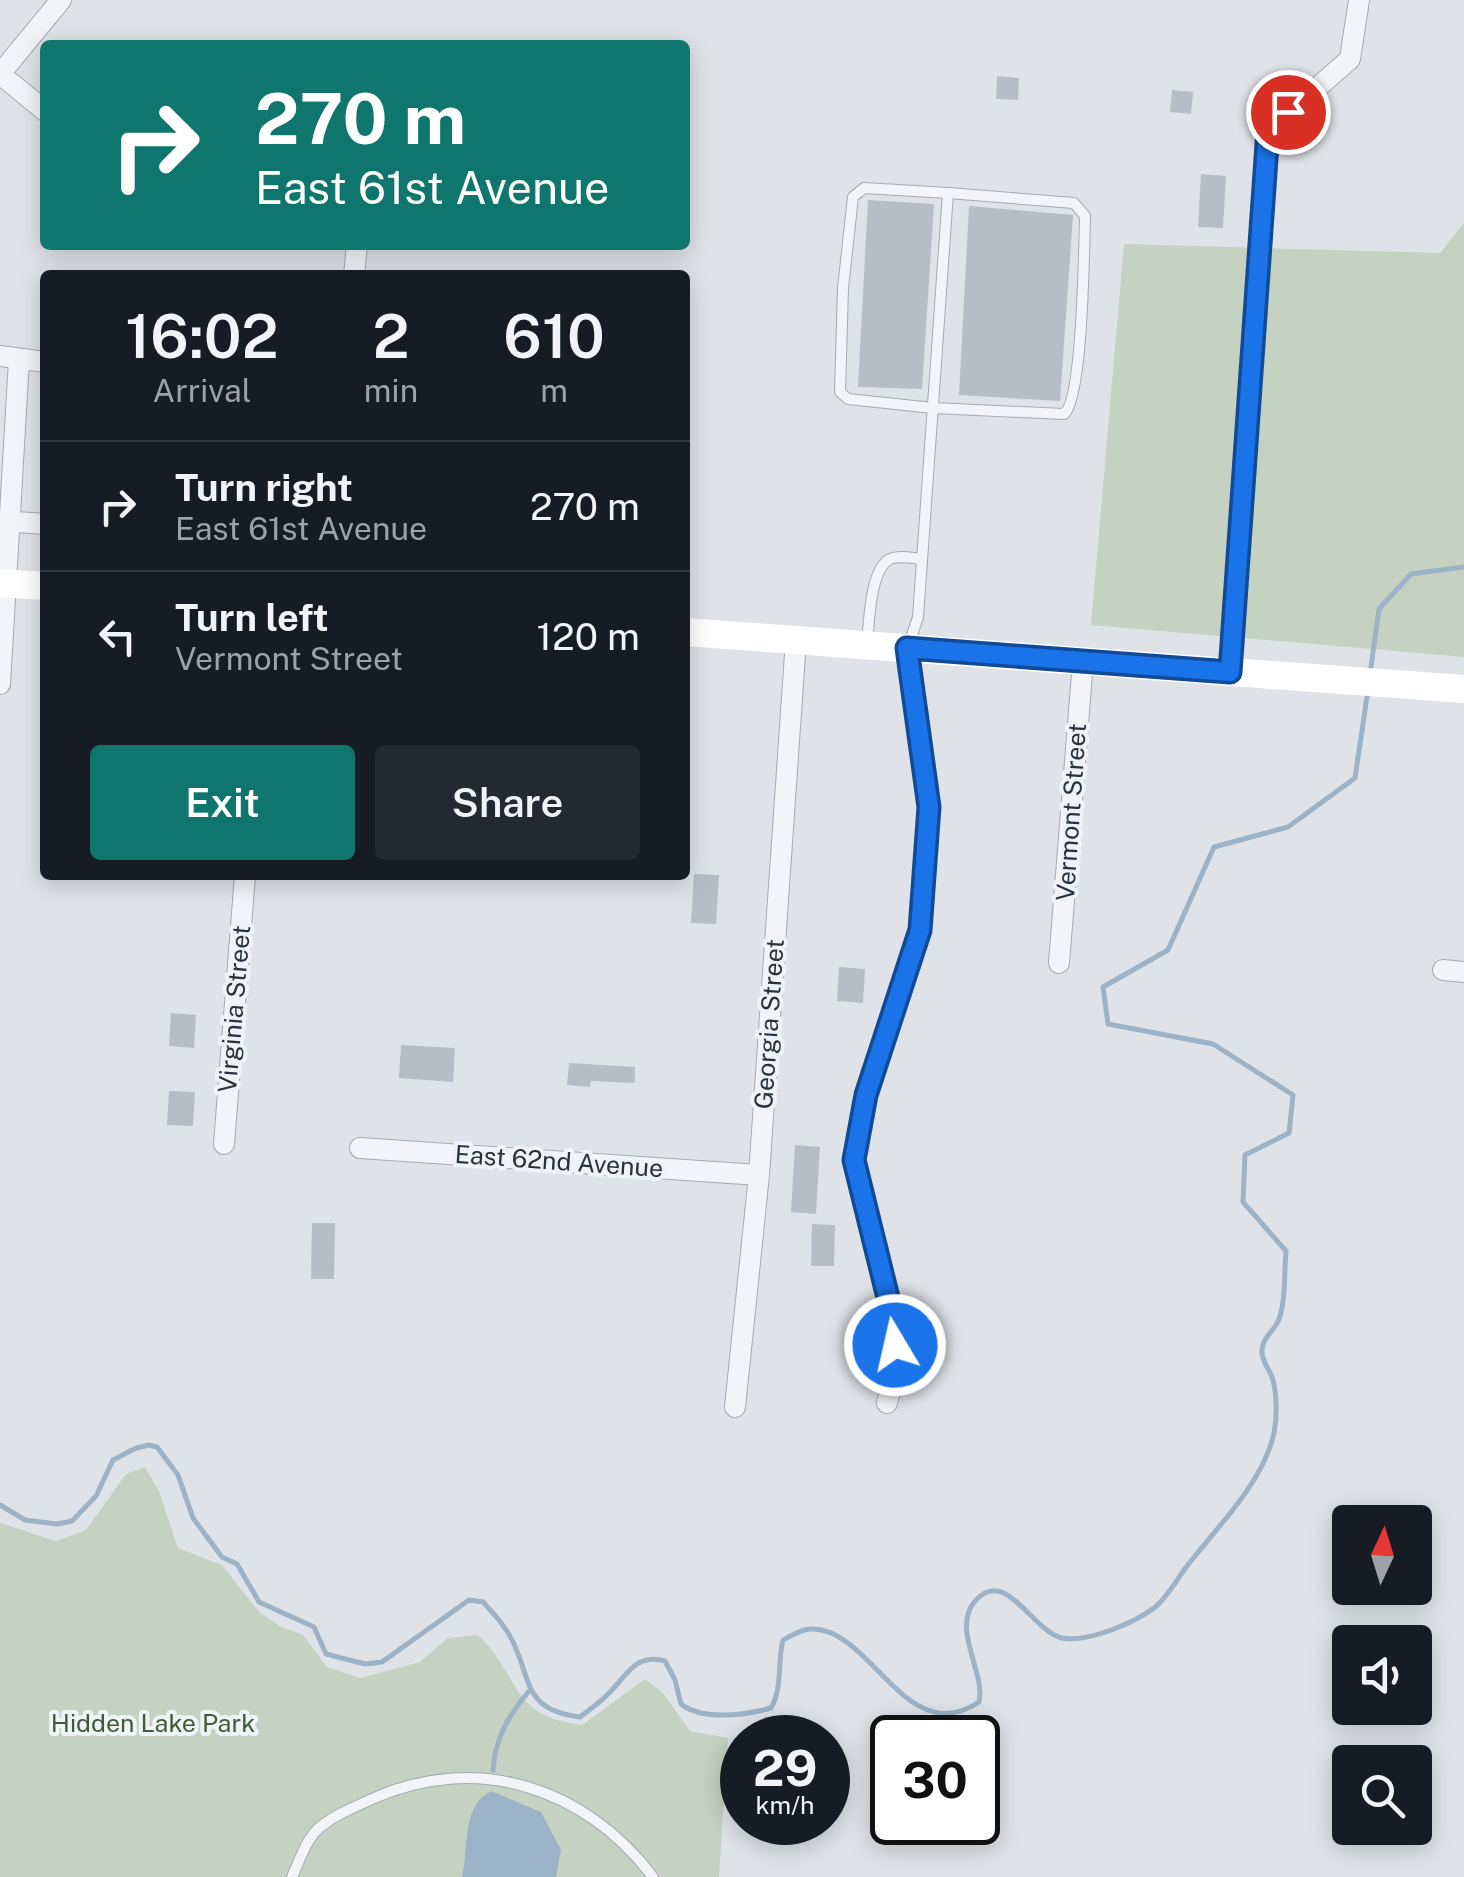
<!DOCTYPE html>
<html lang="en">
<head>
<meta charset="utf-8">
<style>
	body { margin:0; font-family:"Public Sans",sans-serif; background:#242831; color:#f1f3f6; height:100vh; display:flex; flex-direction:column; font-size:38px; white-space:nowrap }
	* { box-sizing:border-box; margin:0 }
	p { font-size:32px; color:#9ea1a6 }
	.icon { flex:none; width:55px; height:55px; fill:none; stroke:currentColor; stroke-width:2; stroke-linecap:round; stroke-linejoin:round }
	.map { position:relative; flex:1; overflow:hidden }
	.drawer { position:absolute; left:40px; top:270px; width:650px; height:610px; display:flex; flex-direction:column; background:#171b24; border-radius:10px; box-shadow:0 5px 25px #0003 }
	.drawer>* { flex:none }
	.top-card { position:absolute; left:40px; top:40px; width:650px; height:210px; border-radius:10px; box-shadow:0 5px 25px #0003; background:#0f766e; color:#fff; overflow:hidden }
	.needle { width:65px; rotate:4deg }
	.tools { position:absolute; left:1332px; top:1505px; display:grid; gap:20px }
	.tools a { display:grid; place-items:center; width:100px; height:100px; border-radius:10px; background:#171b24; box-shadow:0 5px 25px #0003; font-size:50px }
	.speed { position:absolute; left:720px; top:1715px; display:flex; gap:20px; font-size:50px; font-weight:700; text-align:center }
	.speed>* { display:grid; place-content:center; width:130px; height:130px; border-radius:50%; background:#171b24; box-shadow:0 5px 25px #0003; line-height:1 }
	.speed small { font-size:25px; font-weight:400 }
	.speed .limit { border:5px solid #111; border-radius:15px; background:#fff; color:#111 }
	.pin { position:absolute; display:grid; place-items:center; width:85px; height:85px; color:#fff; margin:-42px; border:5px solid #fff; border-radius:50%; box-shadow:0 2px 10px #0007 }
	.me { position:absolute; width:110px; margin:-55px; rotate:351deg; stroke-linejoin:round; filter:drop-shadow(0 0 8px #0008) }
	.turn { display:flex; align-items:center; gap:35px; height:210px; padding:0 50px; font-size:45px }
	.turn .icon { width:130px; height:130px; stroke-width:2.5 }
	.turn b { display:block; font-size:70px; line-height:85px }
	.eta { display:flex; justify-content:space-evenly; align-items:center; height:170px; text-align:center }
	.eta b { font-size:60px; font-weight:600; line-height:70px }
	.cta { display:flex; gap:20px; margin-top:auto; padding:20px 50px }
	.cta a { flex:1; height:115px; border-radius:10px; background:#0f766e; color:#fff; font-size:40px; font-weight:600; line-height:115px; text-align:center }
	.cta a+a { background:#242831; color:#f1f3f6 }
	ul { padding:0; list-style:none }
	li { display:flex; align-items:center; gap:30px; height:130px; padding:0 50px; border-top:2px solid #363941 }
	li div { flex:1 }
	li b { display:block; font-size:38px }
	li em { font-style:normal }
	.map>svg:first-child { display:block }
	.green { fill:#c5d2c1 }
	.water { fill:#9bb2c7 }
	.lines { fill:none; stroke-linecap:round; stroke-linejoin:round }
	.stream { stroke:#9bb2c7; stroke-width:5 }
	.building { fill:#b7bcc5 }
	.lane-casing { stroke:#a5aab2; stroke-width:12 }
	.street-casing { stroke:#a5aab2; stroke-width:22 }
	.lane { stroke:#f2f4f7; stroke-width:10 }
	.street { stroke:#f2f4f7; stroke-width:20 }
	.secondary { stroke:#fff; stroke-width:28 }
	.route-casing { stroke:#114b97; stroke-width:25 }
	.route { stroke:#1a73e8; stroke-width:18 }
	.labels { text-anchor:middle; stroke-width:8; stroke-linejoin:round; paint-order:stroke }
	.street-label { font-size:25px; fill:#29313f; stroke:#eff2f6 }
	.park-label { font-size:25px; fill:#3e5a36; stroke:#eff2f6 }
</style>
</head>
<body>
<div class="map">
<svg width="1464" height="1877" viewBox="0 0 1464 1877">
	<rect width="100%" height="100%" fill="#dfe3e8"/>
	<path class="green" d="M1464 223V657L1091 625 1124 244 1440 253Z
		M145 1467 159 1491 178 1548 222 1565 260 1613 281 1627 303 1635 327 1667 360 1678 420 1662 448 1638 478 1635C522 1677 508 1716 582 1725L645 1679 663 1693 690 1731 728 1738 719 1877H0V1523L56 1541 86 1530 126 1474Z"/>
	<path class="water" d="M491 1791 541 1812 561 1850 556 1877H462C469 1849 461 1806 491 1791Z"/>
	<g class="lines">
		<path class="stream" d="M1370 674 1379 609 1411 574 1464 567
			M0 1505 25 1520 57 1524 72 1521 96 1496 113 1460 136 1448 149 1445 157 1447 178 1475 193 1518 222 1557 237 1564 259 1602 314 1627 326 1654 365 1664 382 1662 469 1600 483 1602C494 1614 505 1626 512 1640 533 1682 522 1709 580 1717 589 1710 598 1704 606 1696 626 1678 634 1652 665 1661L675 1680 681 1704C702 1721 746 1715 771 1708 783 1687 777 1664 783 1640 792 1635 802 1629 812 1629 871 1628 907 1751 979 1702 986 1672 950 1628 976 1600 1006 1567 1032 1631 1062 1638 1087 1643 1134 1623 1154 1608 1167 1598 1177 1579 1187 1566 1217 1527 1263 1483 1274 1433 1277 1418 1277 1396 1273 1380 1271 1371 1262 1363 1262 1352 1261 1338 1275 1331 1279 1319 1286 1300 1284 1272 1286 1251L1243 1202 1245 1155 1289 1133 1293 1095 1213 1044 1108 1024 1103 987 1168 950 1214 847 1288 827 1355 778 1368 690
			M493 1770C495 1738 509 1715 529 1691"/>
	</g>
	<path class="building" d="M997 76 1019 78 1018 100 996 99Z
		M1172 90 1193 92 1191 114 1170 112Z
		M1201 174 1226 176 1223 228 1198 227Z
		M868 200 934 204 922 389 858 387Z
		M969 206 1073 215 1060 401 959 395Z
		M694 874 719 875 716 924 691 923Z
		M839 967 865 969 863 1003 837 1001Z
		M171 1013 196 1015 194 1048 169 1046Z
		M401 1045 455 1048 453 1082 399 1078Z
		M569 1063 635 1067V1083L591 1081 590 1087 567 1085Z
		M169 1091 195 1092 193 1126 167 1125Z
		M795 1145 820 1147 816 1214 791 1212Z
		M312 1223H335L334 1279H311Z
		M812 1224 835 1225 834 1266H811Z"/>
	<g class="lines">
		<defs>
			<path id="lane" d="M867 644C869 623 870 569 890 559 899 555 912 558 922 559
				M908 647 918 617 948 193 1074 203 1085 216C1084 247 1083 399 1064 414L933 408 848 399 840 392 843 288 853 197 864 188 948 193
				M292 1877C299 1862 306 1840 318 1829 332 1816 355 1807 372 1799 476 1752 585 1787 653 1877"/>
			<path id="street" d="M0 74 61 0
				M0 74 45 111
				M354 275 357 245
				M0 356 45 362
				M2 521 45 524
				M1230 671 1269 130 1350 59 1359 0
				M0 684 19 360
				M1059 963 1083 661
				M1443 970 1464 972
				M224 1144 245 875
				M360 1148 759 1175
				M887 1403 896 1369 894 1322 854 1160 866 1095 920 930 929 807 907 648
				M735 1407 759 1175 796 640"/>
		</defs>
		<use href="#lane" class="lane-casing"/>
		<use href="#street" class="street-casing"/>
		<use href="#lane" class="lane"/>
		<use href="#street" class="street"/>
		<path class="secondary" d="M0 583 45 586
			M685 632 1464 689"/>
	</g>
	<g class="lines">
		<defs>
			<path id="route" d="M895 1345 894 1322 854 1160 866 1095 920 930 929 807 907 648 1230 672 1268 130 1288 112"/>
		</defs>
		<use href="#route" class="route-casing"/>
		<use href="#route" class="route"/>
	</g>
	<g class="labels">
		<g class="street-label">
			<text transform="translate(1071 812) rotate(-86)" y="9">Vermont Street</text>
			<text transform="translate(234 1009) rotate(-85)" y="9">Virginia Street</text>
			<text transform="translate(769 1024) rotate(-86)" y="9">Georgia Street</text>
			<text transform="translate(559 1161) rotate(4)" y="9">East 62nd Avenue</text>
		</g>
		<g class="park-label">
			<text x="153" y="1732">Hidden Lake Park</text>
		</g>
	</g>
</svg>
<div class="tools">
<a><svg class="needle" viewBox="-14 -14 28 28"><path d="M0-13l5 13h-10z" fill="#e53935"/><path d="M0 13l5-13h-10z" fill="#9ea1a6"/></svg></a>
<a><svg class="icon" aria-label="sound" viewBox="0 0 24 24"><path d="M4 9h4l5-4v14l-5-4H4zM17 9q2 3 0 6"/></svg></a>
<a><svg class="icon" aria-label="search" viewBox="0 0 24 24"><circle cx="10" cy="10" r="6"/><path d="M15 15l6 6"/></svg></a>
</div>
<div class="speed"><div>29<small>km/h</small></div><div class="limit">30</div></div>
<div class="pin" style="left:1288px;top:112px;background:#d93025"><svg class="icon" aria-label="arrive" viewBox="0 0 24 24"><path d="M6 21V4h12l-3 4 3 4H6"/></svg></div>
<svg class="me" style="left:895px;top:1345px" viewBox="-20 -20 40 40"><circle r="17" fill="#1a73e8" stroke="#fff" stroke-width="3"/><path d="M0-11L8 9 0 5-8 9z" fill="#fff"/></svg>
<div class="top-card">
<div class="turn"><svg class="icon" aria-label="right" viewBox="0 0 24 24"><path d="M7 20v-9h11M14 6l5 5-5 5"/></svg><div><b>270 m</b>East 61st Avenue</div></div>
</div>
<section class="drawer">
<div class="eta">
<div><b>16:02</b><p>Arrival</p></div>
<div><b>2</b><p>min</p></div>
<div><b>610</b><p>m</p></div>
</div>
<ul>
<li><svg class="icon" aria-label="right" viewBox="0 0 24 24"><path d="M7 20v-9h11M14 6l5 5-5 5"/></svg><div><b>Turn right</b><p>East 61st Avenue</p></div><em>270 m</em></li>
<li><svg class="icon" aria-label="left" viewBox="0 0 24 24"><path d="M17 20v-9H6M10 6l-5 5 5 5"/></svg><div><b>Turn left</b><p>Vermont Street</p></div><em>120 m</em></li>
</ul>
<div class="cta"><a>Exit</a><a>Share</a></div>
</section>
</div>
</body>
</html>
